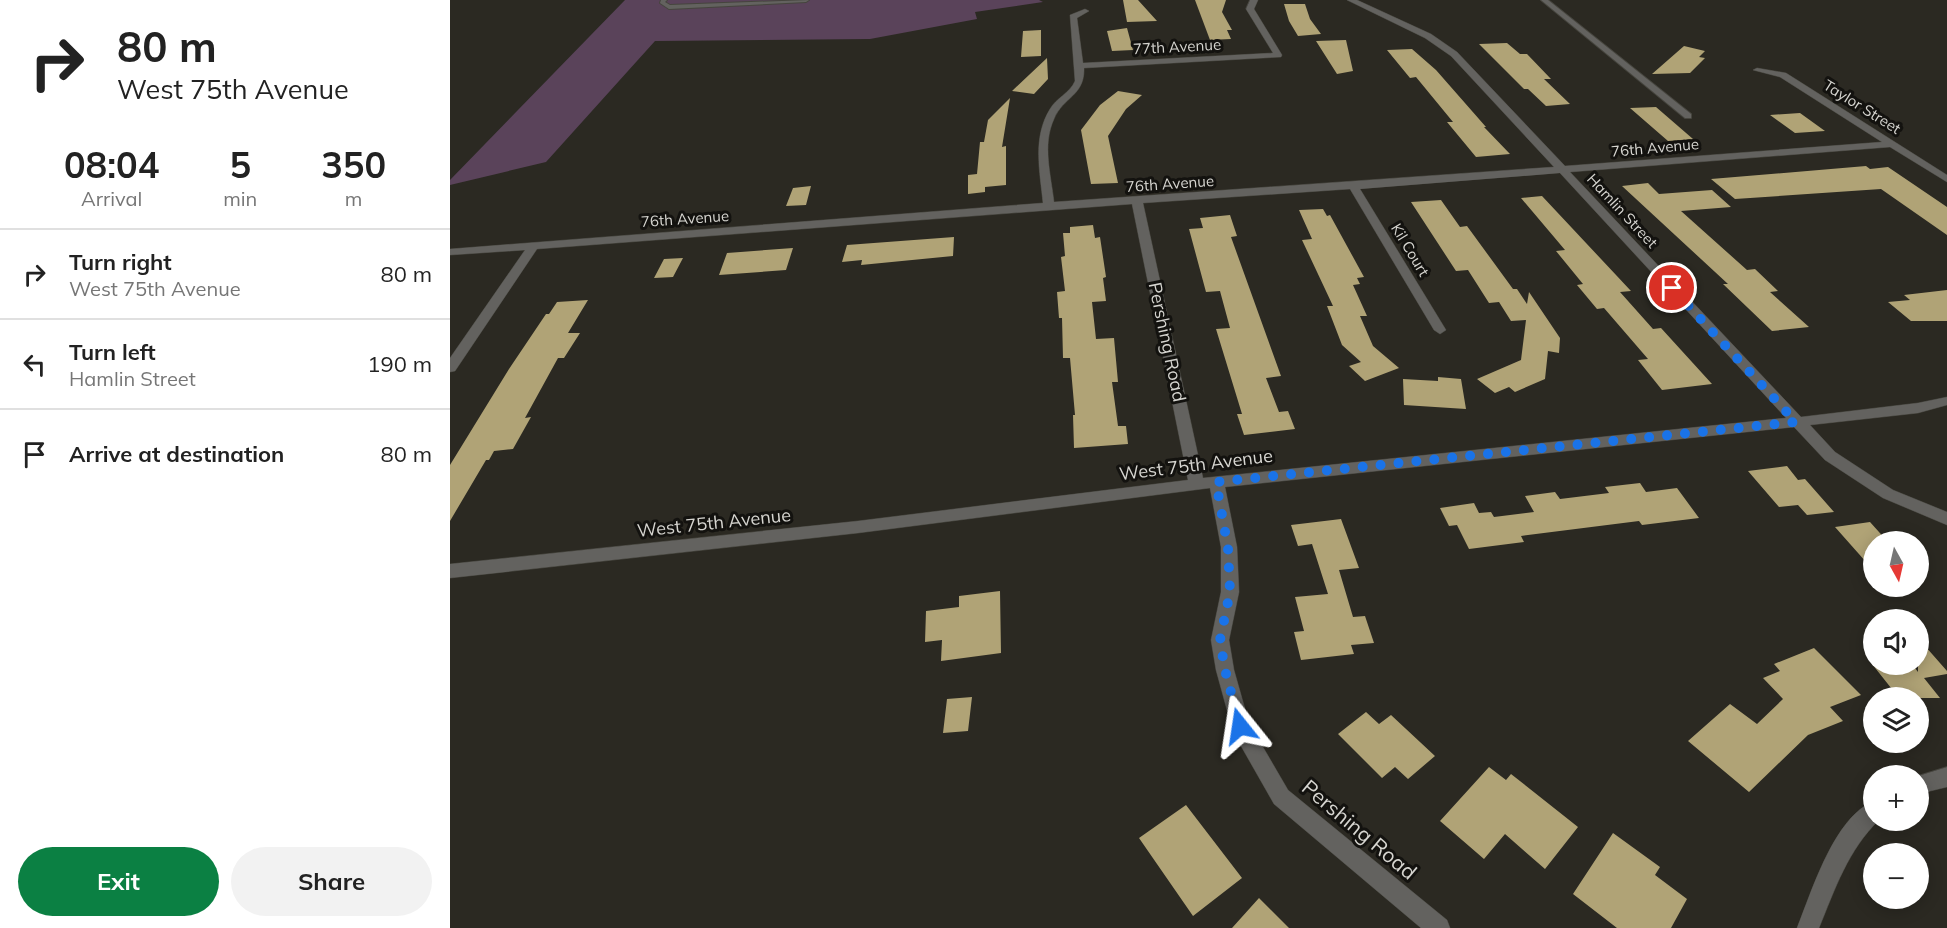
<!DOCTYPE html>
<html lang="en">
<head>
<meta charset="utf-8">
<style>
	body { margin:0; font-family:Mulish,sans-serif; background:#f2f2f2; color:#222; height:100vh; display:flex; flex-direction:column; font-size:22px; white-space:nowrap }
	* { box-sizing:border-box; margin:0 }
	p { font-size:20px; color:#767676 }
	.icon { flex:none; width:33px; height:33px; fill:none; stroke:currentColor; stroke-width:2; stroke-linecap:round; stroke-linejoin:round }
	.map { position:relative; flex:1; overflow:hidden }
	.sheet { display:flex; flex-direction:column; background:#fff; width:450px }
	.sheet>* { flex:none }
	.banner { background:#fff; color:#222; overflow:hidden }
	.needle { width:39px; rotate:172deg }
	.fabs { position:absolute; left:1413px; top:531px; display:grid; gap:12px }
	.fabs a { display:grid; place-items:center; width:66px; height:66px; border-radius:50%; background:#fff; box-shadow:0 3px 15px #0003; font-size:30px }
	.pin { position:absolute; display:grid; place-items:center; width:51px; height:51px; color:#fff; margin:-26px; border:3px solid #fff; border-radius:50%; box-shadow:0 2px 6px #0007 }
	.me { position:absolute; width:66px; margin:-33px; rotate:345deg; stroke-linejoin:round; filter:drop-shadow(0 0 4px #0008) }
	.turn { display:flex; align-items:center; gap:21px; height:126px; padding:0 18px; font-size:27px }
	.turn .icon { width:78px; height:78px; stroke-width:2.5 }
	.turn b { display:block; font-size:42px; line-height:51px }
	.eta { display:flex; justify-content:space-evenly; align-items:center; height:102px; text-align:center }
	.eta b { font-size:36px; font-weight:700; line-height:42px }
	.cta { display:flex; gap:12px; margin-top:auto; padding:12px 18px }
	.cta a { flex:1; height:69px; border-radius:36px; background:#0b8043; color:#fff; font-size:24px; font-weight:700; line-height:69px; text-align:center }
	.cta a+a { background:#f2f2f2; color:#222 }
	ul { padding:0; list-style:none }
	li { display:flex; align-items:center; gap:18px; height:90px; padding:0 18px; border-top:2px solid #e0e0e0 }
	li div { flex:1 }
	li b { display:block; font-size:22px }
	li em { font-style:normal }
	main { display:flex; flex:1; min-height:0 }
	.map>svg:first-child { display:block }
	.green { fill:#5a435a }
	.building { fill:#b0a376 }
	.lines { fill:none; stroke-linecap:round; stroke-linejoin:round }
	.lane-casing { stroke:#46453e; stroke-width:2 }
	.street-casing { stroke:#46453e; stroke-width:1 }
	.lane { fill:#63625f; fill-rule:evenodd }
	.street { fill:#63625f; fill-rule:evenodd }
	.route { stroke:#1a73e8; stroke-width:10; stroke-dasharray:0 18 }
	.labels { text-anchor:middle; stroke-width:6; stroke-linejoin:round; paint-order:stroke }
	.far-street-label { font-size:15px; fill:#d6d5d0; stroke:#13120f }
	.street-label { font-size:18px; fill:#d6d5d0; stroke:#13120f }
	.near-street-label { font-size:21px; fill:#d6d5d0; stroke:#13120f }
</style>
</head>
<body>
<main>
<section class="sheet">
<div class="banner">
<div class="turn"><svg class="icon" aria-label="right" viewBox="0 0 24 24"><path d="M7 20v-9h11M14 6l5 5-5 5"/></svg><div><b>80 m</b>West 75th Avenue</div></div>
</div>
<div class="eta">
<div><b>08:04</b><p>Arrival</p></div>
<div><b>5</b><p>min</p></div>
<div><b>350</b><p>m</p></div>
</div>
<ul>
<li><svg class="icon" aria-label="right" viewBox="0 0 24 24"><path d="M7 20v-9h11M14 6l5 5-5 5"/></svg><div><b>Turn right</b><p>West 75th Avenue</p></div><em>80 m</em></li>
<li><svg class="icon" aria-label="left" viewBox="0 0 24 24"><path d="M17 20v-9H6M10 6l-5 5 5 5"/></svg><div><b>Turn left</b><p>Hamlin Street</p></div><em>190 m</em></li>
<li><svg class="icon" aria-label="arrive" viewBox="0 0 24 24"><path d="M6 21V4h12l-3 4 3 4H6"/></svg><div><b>Arrive at destination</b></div><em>80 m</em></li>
</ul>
<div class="cta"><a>Exit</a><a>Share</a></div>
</section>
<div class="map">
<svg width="1497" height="928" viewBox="0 0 1497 928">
	<rect width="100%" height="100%" fill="#2b2922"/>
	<path class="green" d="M175 0H589L593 2 525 12 527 19 420 39 205 41 96 162 0 185V180Z"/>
	<path class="building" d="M673 0H688L707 21 677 22Z
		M745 0H776L772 12 782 30H777L781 39 760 40Z
		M834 4H855L860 19 871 34 848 36 839 21Z
		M677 28 683 50 662 51 657 31Z
		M591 30V56L571 57 573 31Z
		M896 40 903 71 887 74 866 41Z
		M1057 43 1070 54H1077L1101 79H1094L1120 104 1096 106 1078 89H1074L1029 44Z
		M1234 46 1255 51 1249 57 1255 58 1240 73 1202 74Z
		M962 49 986 70 1036 127H1034L1060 154 1026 157 997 122H1003L966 77 960 78 937 50Z
		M597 58 598 79 584 94 562 91Z
		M668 91 692 95 676 109 658 136 668 183 641 184 631 130 650 105Z
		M560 98 552 147 556 146V185L535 187V192L518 194V175L527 174 530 142H534L538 120Z
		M1206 107 1243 139 1218 141 1180 108Z
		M1350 113 1375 131 1345 133 1320 115Z
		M1416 166 1420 169 1438 167 1497 207V235L1431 189 1285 199 1261 179Z
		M1198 183 1209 194 1262 190 1281 207 1231 211 1297 270 1305 269 1328 291 1320 292 1359 327 1322 331 1273 284H1278L1172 186Z
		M361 186 356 205 336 206 343 188Z
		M1092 196 1181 291 1170 292 1203 329 1211 328 1262 384 1212 390 1188 360 1198 359 1154 308 1147 309 1127 285 1133 284 1106 251 1115 250 1071 198Z
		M991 200 1010 227 1017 226 1063 289H1067L1077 304 1079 292 1110 338 1109 353 1098 351 1095 379 1065 392 1059 387 1045 393 1027 379 1071 360 1076 320 1061 321 1049 302 1039 303 1018 270 1006 271 961 202Z
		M873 209 877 216 880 215 914 277 907 278 910 284 903 285 917 316H910L923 346 949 368 915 381 899 366 911 362 892 345 877 306H883L852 240 862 239 849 210Z
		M780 215 787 236 781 237 831 376 816 378 829 412 838 411 845 429 794 435 787 414H792L766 329 780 328 770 291 756 292 739 229 753 228 750 218Z
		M643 225 645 238 650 237 656 277 653 278 656 301 642 302 646 339 664 338 668 382H662L668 426H676L678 444 624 448 623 415H625L620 358H613L612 318H609L607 292 615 291 611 257 615 256 613 233H620V227Z
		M504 237 503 256 411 265 412 260 392 262 397 245Z
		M343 248 336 270 269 275 277 253Z
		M233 258 223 277 204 278 214 259Z
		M1497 290V321H1461L1438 302 1460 300 1454 295Z
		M138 300 118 333H130L114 358H108L75 418 81 417 63 449 44 451 39 460H36L0 521V465L59 369 96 314H99L107 302Z
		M988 377 1011 379 1016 409 954 405 953 379 988 381Z
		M1337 466 1348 480 1355 479 1384 512 1357 515 1348 505 1329 507 1298 471Z
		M1190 483 1196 492 1227 488 1249 518 1192 525 1189 521 1071 536 1074 542 1019 549 1007 525 999 526 990 508 1024 503 1029 513 1041 512 1044 517 1084 512 1075 496 1105 492 1110 499 1159 493 1155 487Z
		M891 519 909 568 889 570 903 617 915 616 924 643 901 645 904 654 851 660 844 632 854 631 845 597 878 594 862 544 848 546 841 525Z
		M1420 522 1438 542H1424V571L1385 527Z
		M550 591 551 653 491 661 492 640 475 642 476 611 509 607V596Z
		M1468 638 1497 671V674L1474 678 1490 698H1449L1422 664H1462L1468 672Z
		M1364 648 1411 695 1380 707 1393 721 1358 735 1299 792 1238 741 1280 704 1307 724 1333 699 1313 678 1330 671 1324 664Z
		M522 697 518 731 493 733 497 699Z
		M916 712 929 724 941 715 985 756 958 779 945 767 932 778 888 734Z
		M1039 767 1056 780 1061 774 1128 827 1095 869 1055 834 1034 859 990 821Z
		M736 805 792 878 743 916 689 838Z
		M1163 833 1210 867 1205 875 1237 899 1221 928H1167L1123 894Z
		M809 898 839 928H782Z"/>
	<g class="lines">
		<defs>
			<path id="lane" d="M211 0H217L215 2 220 5 359 0 356 2 219 9 210 3Z
				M1091 0H1098L1241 114V118H1235Z"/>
			<path id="street" d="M800 0H808L804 9 832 55 831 57 634 68C635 96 613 97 604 119 592 145 601 175 604 202L1104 167 1001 56 975 38 897 0H907L981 34 1007 52 1115 166 1432 142 1330 77 1303 70 1307 68 1336 73 1497 175V182L1440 147 1120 172 1351 417 1468 403 1497 397V405L1468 413 1360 425 1385 452 1443 490 1497 512V525L1433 498 1375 460 1344 427 775 487 787 547 789 592 779 640 784 670 799 723 838 790 997 920 1000 928H971L824 804 783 732 766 670 761 640 771 592V547L760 488 408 533 0 578V564L408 521 738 480 682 204 87 249 5 371 0 372V358L75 250 0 255V249L593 203C590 172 582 138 600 109 606 98 620 93 625 81L620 15 635 9 639 11 627 18 633 63 823 53 796 9ZM1110 173 1336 418 753 478 693 203 900 189 984 330 990 334 996 330 910 189Z
				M1497 767V787L1468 794V776Z
				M1424 801V820H1429C1398 850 1385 889 1369 928H1347C1362 891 1384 817 1424 801Z"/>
		</defs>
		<use href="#lane" class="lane-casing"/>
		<use href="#street" class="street-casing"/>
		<use href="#lane" class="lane"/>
		<use href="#street" class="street"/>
	</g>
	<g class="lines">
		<path class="route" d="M790 726 775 670 770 640 780 592 778 548 766 482 1346 422 1222 288"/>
	</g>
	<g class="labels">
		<g class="far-street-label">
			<text transform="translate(727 47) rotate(-3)" y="5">77th Avenue</text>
			<text transform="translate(1412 107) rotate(32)" y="5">Taylor Street</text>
			<text transform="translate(1205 148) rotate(-5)" y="5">76th Avenue</text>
			<text transform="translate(720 184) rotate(-4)" y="5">76th Avenue</text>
			<text transform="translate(1172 211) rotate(47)" y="5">Hamlin Street</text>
			<text transform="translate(235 219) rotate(-4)" y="5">76th Avenue</text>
			<text transform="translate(960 250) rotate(59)" y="5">Kil Court</text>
		</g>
		<g class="street-label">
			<text transform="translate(717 342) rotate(78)" y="6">Pershing Road</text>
			<text transform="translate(746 465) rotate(-7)" y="6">West 75th Avenue</text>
			<text transform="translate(264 523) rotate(-6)" y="6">West 75th Avenue</text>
		</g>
		<g class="near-street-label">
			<text transform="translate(909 830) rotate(40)" y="7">Pershing Road</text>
		</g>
	</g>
</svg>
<div class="fabs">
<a><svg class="needle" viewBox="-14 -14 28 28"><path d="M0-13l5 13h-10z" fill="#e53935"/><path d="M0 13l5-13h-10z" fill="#767676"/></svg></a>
<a><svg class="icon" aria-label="sound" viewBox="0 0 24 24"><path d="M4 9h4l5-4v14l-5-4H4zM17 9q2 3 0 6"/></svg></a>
<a><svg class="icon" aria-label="layers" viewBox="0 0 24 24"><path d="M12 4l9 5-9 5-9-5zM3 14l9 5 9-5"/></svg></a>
<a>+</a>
<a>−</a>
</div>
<div class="pin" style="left:1222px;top:288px;background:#d93025"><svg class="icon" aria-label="arrive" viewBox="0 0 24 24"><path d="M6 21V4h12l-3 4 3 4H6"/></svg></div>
<svg class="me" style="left:790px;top:726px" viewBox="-20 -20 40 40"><path d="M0-17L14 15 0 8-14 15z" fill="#1a73e8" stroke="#fff" stroke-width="4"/></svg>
</div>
</main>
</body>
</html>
